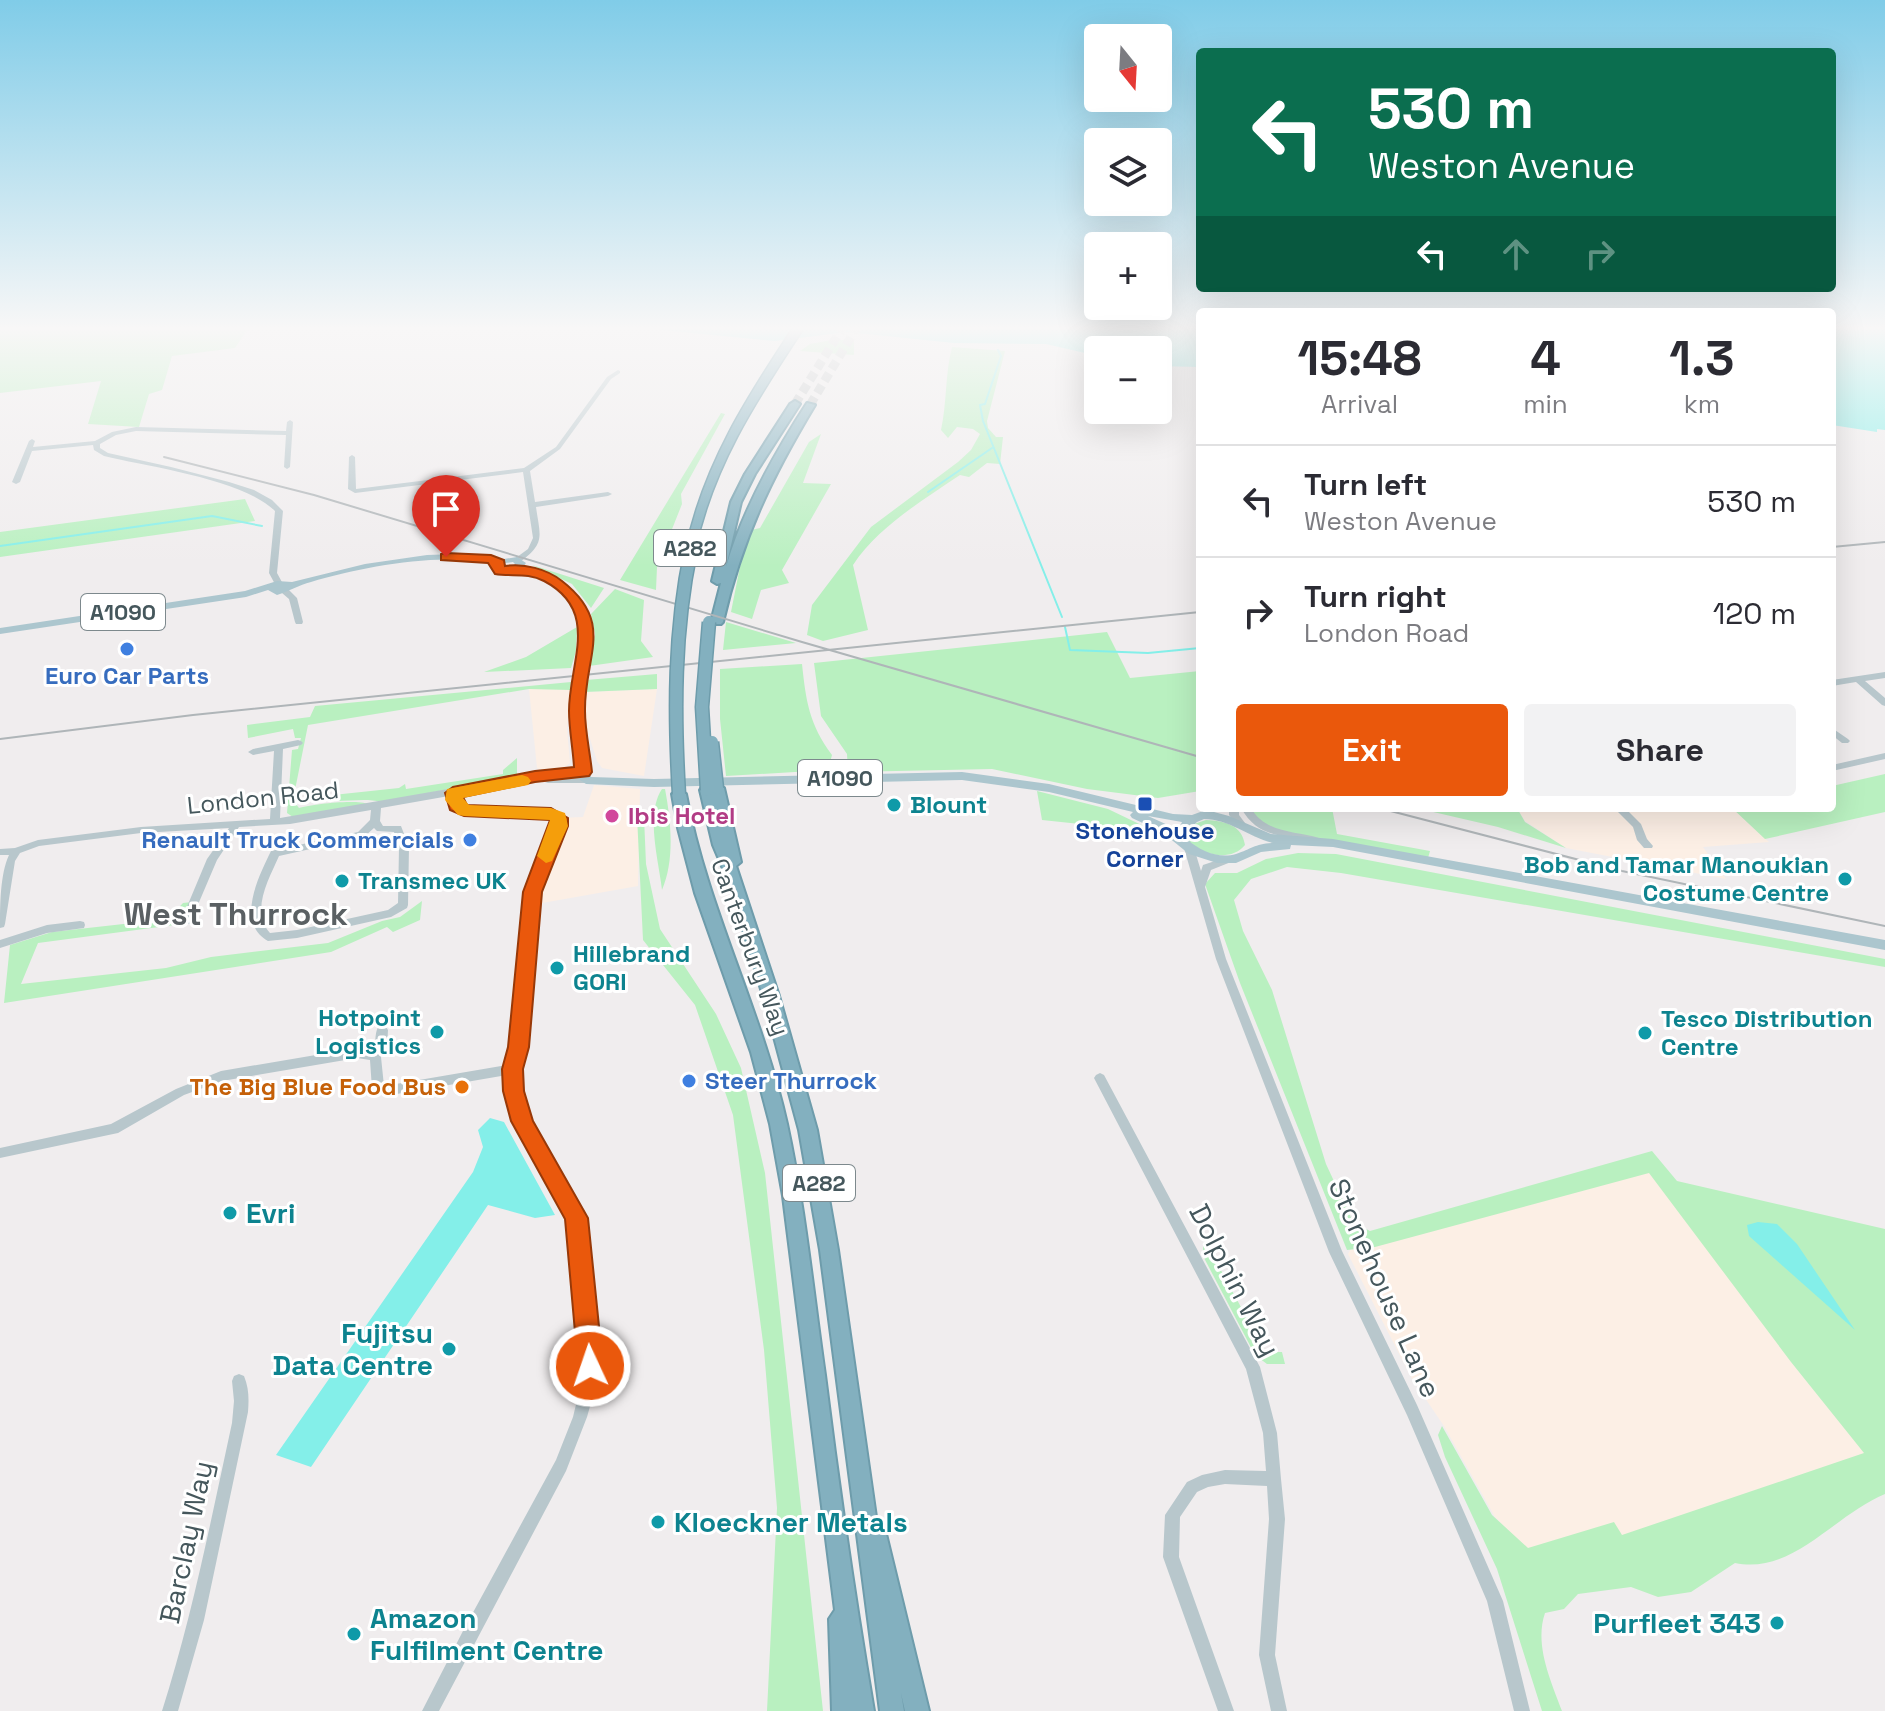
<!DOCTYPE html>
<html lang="en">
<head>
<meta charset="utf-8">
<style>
	body { margin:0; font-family:"Space Grotesk",sans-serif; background:#f2f2f3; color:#2b2b33; height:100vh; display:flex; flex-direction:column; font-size:30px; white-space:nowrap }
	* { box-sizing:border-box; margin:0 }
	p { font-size:26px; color:#7c7c81 }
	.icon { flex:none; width:44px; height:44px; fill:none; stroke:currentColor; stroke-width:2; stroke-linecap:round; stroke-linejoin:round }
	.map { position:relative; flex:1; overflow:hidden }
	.sheet { position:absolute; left:1196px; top:308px; width:640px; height:504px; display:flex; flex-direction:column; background:#fff; border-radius:8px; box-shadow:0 8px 32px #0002 }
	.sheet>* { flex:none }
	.guide { position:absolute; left:1196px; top:48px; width:640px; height:244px; border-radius:8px; box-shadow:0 8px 32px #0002; background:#0b6e4f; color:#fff; overflow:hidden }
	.needle { width:52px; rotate:162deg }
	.tools { position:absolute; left:1084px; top:24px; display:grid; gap:16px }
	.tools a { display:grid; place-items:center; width:88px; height:88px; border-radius:8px; background:#fff; box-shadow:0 8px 32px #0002; font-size:40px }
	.pin { position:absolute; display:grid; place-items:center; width:68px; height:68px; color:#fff; margin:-82px -34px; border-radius:50% 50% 50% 0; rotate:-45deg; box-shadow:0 0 8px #0007 }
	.pin .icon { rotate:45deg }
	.me { position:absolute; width:88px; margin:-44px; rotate:357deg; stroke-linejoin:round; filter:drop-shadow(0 0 6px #0008) }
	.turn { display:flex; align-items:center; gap:28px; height:168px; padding:0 40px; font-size:36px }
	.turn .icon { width:104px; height:104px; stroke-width:2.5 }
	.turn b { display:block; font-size:56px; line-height:68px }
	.lanes { display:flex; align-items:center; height:76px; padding:0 40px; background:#0003; justify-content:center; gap:40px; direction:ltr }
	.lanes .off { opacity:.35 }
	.eta { display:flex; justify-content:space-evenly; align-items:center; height:136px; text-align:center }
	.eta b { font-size:48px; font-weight:800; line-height:56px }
	.primary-button { display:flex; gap:16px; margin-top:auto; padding:16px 40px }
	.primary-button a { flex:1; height:92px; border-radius:8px; background:#ea580c; color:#fff; font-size:32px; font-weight:800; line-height:92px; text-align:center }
	.primary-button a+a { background:#f2f2f3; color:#2b2b33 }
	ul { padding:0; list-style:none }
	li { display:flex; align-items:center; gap:24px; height:112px; padding:0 40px; border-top:2px solid #e1e1e2 }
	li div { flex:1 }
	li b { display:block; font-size:30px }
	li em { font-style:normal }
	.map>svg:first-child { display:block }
	.commercial { fill:#fcefe5 }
	.green { fill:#b9f0c0 }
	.water { fill:#84efe9 }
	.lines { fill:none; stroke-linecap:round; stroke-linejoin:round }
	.stream { stroke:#84efe9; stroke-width:2 }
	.highway-tunnel { stroke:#c5c8ca; stroke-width:9; stroke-dasharray:9 5; stroke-linecap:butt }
	.highway-casing { stroke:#6e9cab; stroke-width:4 }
	.minor { fill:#b8c7cc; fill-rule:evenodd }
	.major { fill:#acc6ce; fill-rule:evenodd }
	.highway { fill:#83b0bf; fill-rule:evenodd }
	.rail { stroke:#afb5b8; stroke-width:2 }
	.highway-bridge-far1-casing { stroke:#6e9cab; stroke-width:12; stroke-linecap:butt }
	.highway-bridge-casing { stroke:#6e9cab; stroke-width:15; stroke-linecap:butt }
	.major-bridge { stroke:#acc6ce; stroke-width:10 }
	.highway-bridge-far1 { stroke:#83b0bf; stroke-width:9 }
	.highway-bridge { stroke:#83b0bf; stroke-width:12 }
	.route { fill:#ea580c; stroke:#983908; stroke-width:2 }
	.slow { fill:#f59e0b }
	.shop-dot { fill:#3f7fe0; stroke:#fff; stroke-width:3 }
	.transit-dot { fill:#1a4fb4; stroke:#fff; stroke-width:3 }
	.culture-dot { fill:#0f9aa8; stroke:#fff; stroke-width:3 }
	.hotel-dot { fill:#d1479c; stroke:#fff; stroke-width:3 }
	.food-dot { fill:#e8710a; stroke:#fff; stroke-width:3 }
	.labels { text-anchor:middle; stroke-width:6; stroke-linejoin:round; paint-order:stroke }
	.shield { fill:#fff; stroke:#7d898d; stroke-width:2 }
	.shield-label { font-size:22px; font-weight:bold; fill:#45575c }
	.shop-label { font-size:24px; font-weight:bold; fill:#366cbe; stroke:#fff }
	.street-label { font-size:24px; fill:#45575c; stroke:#fff }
	.culture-label { font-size:24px; font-weight:bold; fill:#0d838f; stroke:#fff; text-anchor:start }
	.hotel-label { font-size:24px; font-weight:bold; fill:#b23c85; stroke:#fff; text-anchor:start }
	.transit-label { font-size:24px; font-weight:bold; fill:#164399; stroke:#fff }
	.food-label { font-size:24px; font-weight:bold; fill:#c56008; stroke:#fff; text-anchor:end }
	.near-culture-label { font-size:28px; font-weight:bold; fill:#0d838f; stroke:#fff; text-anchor:start }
	.near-street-label { font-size:28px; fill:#45575c; stroke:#fff }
	.district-label { font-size:32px; font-weight:bold; fill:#5a6063; stroke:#fff }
</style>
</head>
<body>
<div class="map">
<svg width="1885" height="1711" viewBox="0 0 1885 1711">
	<rect width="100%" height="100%" fill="#f0edee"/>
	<path class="commercial" d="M557 688 570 690 567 729 570 763 562 769 543 771 537 768 529 689Z
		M657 689 644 776 602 768 597 761 585 723 584 692Z
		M594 785 640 789 638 886 531 905 559 818 583 817Z
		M1517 808H1732L1769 842 1703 847 1726 879 1566 848 1525 821Z
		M1647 1161 1885 1460 1643 1538 1527 1550 1495 1517 1444 1426 1412 1379 1348 1254 1355 1241Z"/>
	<path class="green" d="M0 327H249L235 348 172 356 162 390 149 394 139 427 88 424 101 381 0 393Z
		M831 340H854V355L800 351 810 344Z
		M952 347 1005 351 987 421 988 428 996 437H1003L1000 464 987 463 969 477 960 475C923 500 878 527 853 565L868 630 823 641 807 635 812 605 871 527 958 462 971 450 980 434 973 429 957 427 948 438 941 430C947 403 945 374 952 347Z
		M721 413 725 414 681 494 682 504 657 567 656 590 620 580Z
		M821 434 803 483 831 484 782 570 789 583 761 590 752 619 731 612 747 531 760 528 809 442Z
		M245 499 255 521 0 557V532Z
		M532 565 604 588 591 608 572 584Z
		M615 589 644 600 641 641 653 657 589 666 595 634 591 614Z
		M726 622 796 643 723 650Z
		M577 627 576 651 571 668 484 672 526 657Z
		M1107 632 1130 678 1200 671V791L1158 798 1087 789 992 769 848 772 847 754 821 716 814 663Z
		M802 664C806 701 809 724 832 755L828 770 726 776 720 719V669Z
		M657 674V689L584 692 586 680Z
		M571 682 570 690 529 689 308 725 293 800 299 808C312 804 355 799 369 804L293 817 287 813 292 750 298 749 301 738H295L293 729 248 738 247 725 310 717 315 706Z
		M517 758V775L512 777 381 802C360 796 333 806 314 797L399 788 405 784 406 789 503 774V770Z
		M1885 774V812L1765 839 1732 808H1832V786Z
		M662 789H665C671 821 675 860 662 890 659 862 645 814 662 789Z
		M1037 791 1108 809 1156 832 1042 820Z
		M1249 808H1332L1337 834 1430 851 1428 858 1273 830 1255 821Z
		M1416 808H1517L1525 822 1566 848 1498 827Z
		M637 816 644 817 646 864 660 929 716 1014 741 1068 765 1173 823 1711H767L777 1508 764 1350 733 1115 695 1005 643 940Z
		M1206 820C1225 821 1242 825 1245 845 1230 863 1202 854 1187 842L1188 826Z
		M1298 853 1336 854 1885 959V967L1341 873 1287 867 1251 879 1234 900 1243 931 1272 990 1326 1164 1353 1222 1370 1231 1652 1151 1677 1181 1885 1229V1494C1834 1515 1793 1575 1735 1563L1691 1592 1658 1597 1631 1587 1578 1594 1564 1609 1545 1613C1534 1645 1551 1681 1562 1711H1542L1497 1569 1445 1457 1438 1435 1442 1426 1492 1515 1528 1548 1614 1522 1622 1535 1864 1453 1791 1362 1649 1173 1375 1247 1347 1250 1240 983 1205 884 1215 873H1237L1266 859Z
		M422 901 420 920 393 932 387 927 331 952 4 1003 10 945 52 932 168 919 183 903 192 902 183 922 174 925 38 943 21 984 166 968 211 957 328 943 382 921 400 917Z
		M1208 1241 1214 1243 1209 1248 1242 1309 1251 1308 1265 1352H1282L1285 1364H1267L1255 1355 1203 1256V1246Z"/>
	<path class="water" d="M631 327H1200V367L1158 366V350H1098V356L1046 344 954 343 847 332 775 341Z
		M1832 327H1885V430L1877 429V432L1832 425Z
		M490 1118 504 1122 555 1215 535 1218 488 1205 311 1467 276 1455 473 1172 483 1147 478 1130Z
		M1758 1222 1777 1224 1797 1244 1855 1330 1749 1236 1747 1225Z"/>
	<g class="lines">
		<path class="stream" d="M998 350 1001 356 985 404 980 405 983 421 1062 617
			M928 492 992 448
			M0 546 212 516 262 526
			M1065 627 1070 650 1148 653 1200 648"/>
		<path class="highway-tunnel" d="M795 404 843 327
			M810 405 857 327"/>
		<defs>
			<path id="highway" d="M795 401 800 404 755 474 741 502 726 567C743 509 774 454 807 403L815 405C771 478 742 539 723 622L721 624H713L711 622 721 583 717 584 712 581 731 502 745 474 790 404Z
				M717 784 724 788 741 862 736 866 779 996 817 1130 838 1250 877 1524 883 1526 886 1534 929 1711H905L901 1693 904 1711H880L820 1250 799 1130 763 996 729 883 713 845 700 790 702 787H711Z
				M679 790 686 794C707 908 762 1011 787 1124 805 1207 813 1291 825 1375 839 1488 855 1599 874 1711H832L829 1619 835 1610 783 1196 770 1124 751 1052 695 893 678 828 672 794Z"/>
		</defs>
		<use href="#highway" class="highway-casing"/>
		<path class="minor" d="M618 370 620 371V373L611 379 560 449 530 471 535 502 608 492 612 494 608 496 536 507C540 536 546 543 520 562H517L513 560 528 549 533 538 523 472 355 493 348 489 349 457 352 455 355 457 356 489 524 468 556 447 607 377Z
			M290 420 293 422 290 467 287 469 284 467 286 435 136 431 116 435 100 444V448L108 453 171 467 229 482 254 490 272 500 283 511 277 573 283 584 279 586H276L269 573 275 511C243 479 149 467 104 456L94 450 93 445 32 451 20 482 16 484 12 482 29 441 32 439 35 441 33 447 95 441 112 432 136 427 286 431 287 422Z
			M282 589H288L297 598 303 622 302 624H296L295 622 289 599 282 593Z
			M1885 672V678L1865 681 1885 698V706L1882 705 1856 682 1832 686V680Z
			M1832 728 1848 739 1850 741 1848 743H1842L1832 735Z
			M298 740 301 741 303 743 301 745 283 749 280 818 535 774 583 769 588 772 586 774 565 777H586L591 780 586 783H548L545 782 544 779 535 780 458 794 461 804 466 808 551 811C561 813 564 816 564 826L537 892 524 1047 518 1069 520 1091 528 1120 583 1218 597 1366 594 1392 587 1417 566 1471 439 1711H422L464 1629 556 1460 573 1417 579 1392 583 1366 571 1219 516 1121 508 1091 507 1075 385 1096 374 1092 372 1089 370 1060 357 1058 222 1081 184 1095 118 1133 0 1158V1148L111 1124 176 1089 221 1071 357 1048 372 1051C377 1043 374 1035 378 1027L382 1026 386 1027 388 1030 387 1047 381 1057 384 1086 507 1065 512 1047 527 892 554 826V820L549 817 464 814 454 808 449 796 381 808 380 821 383 826H401L409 847 408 905 407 908 391 917 297 938 268 941C235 922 259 876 271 851L358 832 370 820 371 810 290 824 239 827 217 860 191 921 190 924H182L181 921 207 859 229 828 141 833 39 846 20 853 15 861 5 924 4 927 0 928C0 906 0 874 9 855H0V849L15 848 38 840 141 827 270 819 274 751 253 755 248 752 253 749ZM374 828 377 831 394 832 399 847 398 903 388 910 297 930 270 933C250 911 269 879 279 856L364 837Z
			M1885 753V759L1832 771V765Z
			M1229 808H1239V815L1245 823 1243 825H1237L1229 815Z
			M1241 808H1251C1265 833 1295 831 1319 838L1321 840 1316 843C1285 834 1259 840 1241 808Z
			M1614 808H1625L1641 824 1647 839 1653 846 1652 848H1644L1637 840 1633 827Z
			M1189 845 1194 848 1201 871 1203 865 1227 857 1232 860 1231 862 1211 870 1205 887 1226 959 1342 1251 1417 1405 1503 1601 1530 1711H1514L1487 1601 1407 1415 1329 1252 1216 959 1184 848Z
			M80 921 84 922 85 925 84 928 47 933 0 948V940L47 925Z
			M1100 1073 1104 1075 1260 1367 1277 1433 1281 1479 1285 1519 1275 1655 1287 1711H1271L1259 1655 1269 1519 1267 1486 1225 1484 1208 1487 1197 1492 1180 1517 1179 1557 1234 1711H1218L1163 1557 1165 1515 1187 1482 1202 1475 1225 1470 1266 1471 1263 1433 1246 1369 1094 1078 1096 1075Z
			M239 1374 244 1376C249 1388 249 1399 248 1412L204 1620 178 1711H162C192 1617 211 1520 232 1423L234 1401 232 1381 234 1376Z"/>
		<path class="major" d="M456 554 481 555 498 560 517 557 526 563 523 567C570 580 604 609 587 662L583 663 578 660C583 625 580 597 545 580 538 577 529 573 521 572 510 571 503 576 492 568L495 565C443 551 363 567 311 582 299 585 289 591 277 595L268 590 246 597 0 634V628L245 591 277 581 292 582 365 564 427 555ZM513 562 515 564 512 567H502L505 563Z
			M579 683 584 686 582 725 591 777 654 779 962 772 1049 784 1173 814 1192 815 1203 811 1214 812 1229 816 1271 834 1333 839 1885 940V950L1333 847 1291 845 1290 849 1261 852 1236 863H1217L1189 854 1162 832 1132 818 1130 815 1133 812 1049 792 962 780 654 787 586 784 580 780 572 725 574 686ZM1148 816 1182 822 1177 832 1170 826ZM1204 819C1229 819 1249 837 1273 843 1254 844 1252 849 1236 854 1219 859 1200 851 1188 840L1189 829 1197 822Z"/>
		<use href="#highway" class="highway"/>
		<path class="rail" d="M164 457 314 495 802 642 1200 757
			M1832 547 1885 542
			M0 739 193 715 1200 612
			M1379 808 1622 871 1885 926"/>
		<defs>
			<path id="highway-bridge-far1" d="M690 552C707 467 752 398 799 327"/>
			<path id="highway-bridge" d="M712 742 717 788
				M707 790 702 707 709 622
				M679 794C674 712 674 631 691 550"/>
		</defs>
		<use href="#highway-bridge-far1" class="highway-bridge-far1-casing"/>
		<use href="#highway-bridge" class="highway-bridge-casing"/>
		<path class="major-bridge" d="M579 686 583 660"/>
		<use href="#highway-bridge-far1" class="highway-bridge-far1"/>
		<use href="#highway-bridge" class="highway-bridge"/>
	</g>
	<linearGradient id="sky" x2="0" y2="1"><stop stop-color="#80cce8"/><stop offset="0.58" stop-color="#f8f7f7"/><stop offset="1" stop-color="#f8f7f7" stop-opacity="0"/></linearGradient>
	<rect width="1885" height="566" fill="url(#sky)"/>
	<path class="route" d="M446 553 491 555 504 560 505 566C524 563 547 569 562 581 616 623 584 656 585 711 585 731 590 752 592 772L589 776 535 782 463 797 467 805 551 808 568 818V826L542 892 529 1047 523 1069 524 1091 533 1121 588 1218 603 1366 599 1374 590 1378 581 1374 578 1366 565 1219 511 1121 503 1091 502 1069 508 1047 523 892 550 820 464 816 450 810 445 793 453 787 535 771 574 767C573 749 569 729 569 711 569 663 601 611 544 581 527 572 512 577 495 574L488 563 441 560V554Z"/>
	<path class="slow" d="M522 775 528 777 531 781 528 785 463 798 469 805 551 808 565 813 568 826 552 861 546 863 537 856 550 820 464 816 458 815 445 800 447 789Z"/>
	<g class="shop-dot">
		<circle cx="127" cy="649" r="8"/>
		<circle cx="470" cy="840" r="8"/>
		<circle cx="689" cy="1081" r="8"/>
	</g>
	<rect class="transit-dot" x="1137" y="796" width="16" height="16" rx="4"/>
	<g class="culture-dot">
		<circle cx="894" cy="805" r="8"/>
		<circle cx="1845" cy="879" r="8"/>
		<circle cx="342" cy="881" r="8"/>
		<circle cx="557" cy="968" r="8"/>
		<circle cx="437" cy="1032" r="8"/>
		<circle cx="1645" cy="1033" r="8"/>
		<circle cx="230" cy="1213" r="8"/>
		<circle cx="449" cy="1349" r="8"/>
		<circle cx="658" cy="1522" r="8"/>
		<circle cx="1777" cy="1623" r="8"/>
		<circle cx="354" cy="1634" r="8"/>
	</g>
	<circle class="hotel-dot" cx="612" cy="816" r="8"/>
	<circle class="food-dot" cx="462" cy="1087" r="8"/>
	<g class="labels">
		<g class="shield">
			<rect x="654" y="530" width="72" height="36" rx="6"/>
			<rect x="81" y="594" width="84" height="36" rx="6"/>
			<rect x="798" y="760" width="84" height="36" rx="6"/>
			<rect x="783" y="1165" width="72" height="36" rx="6"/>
		</g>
		<g class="shield-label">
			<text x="690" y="556">A282</text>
			<text x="123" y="620">A1090</text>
			<text x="840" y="786">A1090</text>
			<text x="819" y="1191">A282</text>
		</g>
		<g class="shop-label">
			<text x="127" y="684">Euro Car Parts</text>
			<text x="454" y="848" text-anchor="end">Renault Truck Commercials</text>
			<text x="705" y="1089" text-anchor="start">Steer Thurrock</text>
		</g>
		<g class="street-label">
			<text transform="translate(263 798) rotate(-6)" y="8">London Road</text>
			<text transform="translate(750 947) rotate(70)" y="8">Canterbury Way</text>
		</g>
		<g class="culture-label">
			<text x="910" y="813">Blount</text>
			<text x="1829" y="873" text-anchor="end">Bob and Tamar Manoukian<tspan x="1829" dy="28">Costume Centre</tspan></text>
			<text x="358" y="889">Transmec UK</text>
			<text x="573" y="962">Hillebrand<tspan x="573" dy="28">GORI</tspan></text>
			<text x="421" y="1026" text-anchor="end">Hotpoint<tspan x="421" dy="28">Logistics</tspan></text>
			<text x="1661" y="1027">Tesco Distribution<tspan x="1661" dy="28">Centre</tspan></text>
		</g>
		<g class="hotel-label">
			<text x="628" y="824">Ibis Hotel</text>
		</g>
		<g class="transit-label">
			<text x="1145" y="839">Stonehouse<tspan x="1145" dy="28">Corner</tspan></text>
		</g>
		<g class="food-label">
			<text x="446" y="1095">The Big Blue Food Bus</text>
		</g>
		<g class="near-culture-label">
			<text x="246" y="1223">Evri</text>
			<text x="433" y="1343" text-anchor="end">Fujitsu<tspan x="433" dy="32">Data Centre</tspan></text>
			<text x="674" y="1532">Kloeckner Metals</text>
			<text x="370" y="1628">Amazon<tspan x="370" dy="32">Fulfilment Centre</tspan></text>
			<text x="1761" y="1633" text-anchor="end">Purfleet 343</text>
		</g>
		<g class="near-street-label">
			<text transform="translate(1235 1280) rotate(63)" y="10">Dolphin Way</text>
			<text transform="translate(1385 1288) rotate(66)" y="10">Stonehouse Lane</text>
			<text transform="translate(186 1542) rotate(-78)" y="10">Barclay Way</text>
		</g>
		<g class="district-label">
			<text x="236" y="925">West Thurrock</text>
		</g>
	</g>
</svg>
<div class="tools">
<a><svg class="needle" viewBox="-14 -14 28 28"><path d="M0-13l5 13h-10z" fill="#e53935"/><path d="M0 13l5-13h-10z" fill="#7c7c81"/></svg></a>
<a><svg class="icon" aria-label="layers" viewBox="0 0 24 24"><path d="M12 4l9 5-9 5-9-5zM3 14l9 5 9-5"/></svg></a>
<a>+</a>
<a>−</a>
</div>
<div class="pin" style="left:446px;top:557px;background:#d93025"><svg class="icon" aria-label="arrive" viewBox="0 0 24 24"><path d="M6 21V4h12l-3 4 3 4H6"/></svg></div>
<svg class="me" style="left:590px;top:1366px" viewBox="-20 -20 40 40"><circle r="17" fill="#ea580c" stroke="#fff" stroke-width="3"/><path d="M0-11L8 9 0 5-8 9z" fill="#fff"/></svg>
<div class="guide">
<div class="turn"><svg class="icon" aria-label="left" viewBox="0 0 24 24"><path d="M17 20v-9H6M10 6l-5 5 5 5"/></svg><div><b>530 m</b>Weston Avenue</div></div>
<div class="lanes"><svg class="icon" aria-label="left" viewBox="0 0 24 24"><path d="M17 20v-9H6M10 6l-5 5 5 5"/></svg><svg class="icon off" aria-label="ahead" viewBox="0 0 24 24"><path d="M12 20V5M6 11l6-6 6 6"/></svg><svg class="icon off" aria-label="right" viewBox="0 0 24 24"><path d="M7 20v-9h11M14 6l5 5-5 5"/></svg></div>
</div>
<section class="sheet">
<div class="eta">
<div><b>15:48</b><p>Arrival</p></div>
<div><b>4</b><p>min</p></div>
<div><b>1.3</b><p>km</p></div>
</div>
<ul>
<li><svg class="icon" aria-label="left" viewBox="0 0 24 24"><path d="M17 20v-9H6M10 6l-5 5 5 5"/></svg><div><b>Turn left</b><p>Weston Avenue</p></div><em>530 m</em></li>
<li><svg class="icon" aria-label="right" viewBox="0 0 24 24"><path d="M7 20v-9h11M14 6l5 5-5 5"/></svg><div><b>Turn right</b><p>London Road</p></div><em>120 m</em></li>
</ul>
<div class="primary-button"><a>Exit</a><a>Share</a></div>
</section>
</div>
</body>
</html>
